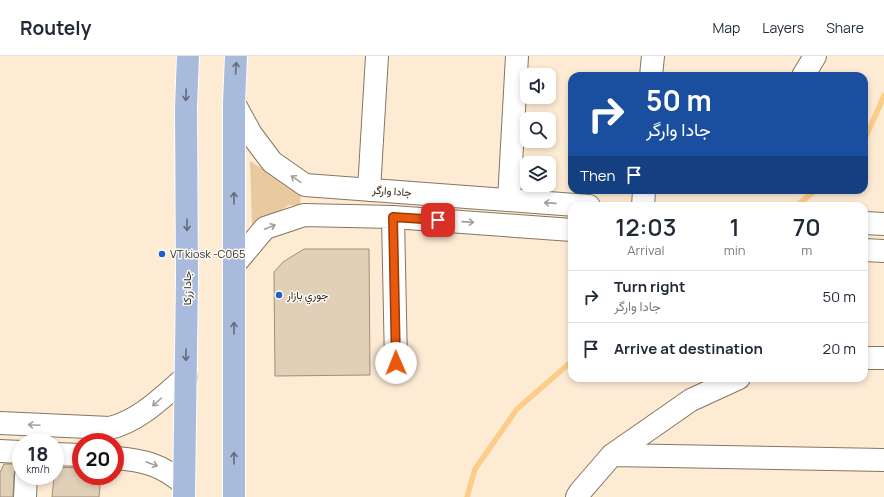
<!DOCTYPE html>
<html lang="en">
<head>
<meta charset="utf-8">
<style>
	body { margin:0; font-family:Manrope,Vazirmatn,sans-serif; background:#f2f2f3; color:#1f2937; height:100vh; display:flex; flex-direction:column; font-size:15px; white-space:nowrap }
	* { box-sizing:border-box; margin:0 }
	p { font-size:13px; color:#747a83 }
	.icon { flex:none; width:22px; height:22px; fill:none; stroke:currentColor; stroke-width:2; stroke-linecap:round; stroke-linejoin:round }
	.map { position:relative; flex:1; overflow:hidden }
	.details { position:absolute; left:568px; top:146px; width:300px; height:180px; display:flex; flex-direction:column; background:#fff; border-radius:12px; box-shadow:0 2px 6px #0003 }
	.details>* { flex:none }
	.hud { position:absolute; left:568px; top:16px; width:300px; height:122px; border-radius:12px; box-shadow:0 2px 6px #0003; background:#1a4fa0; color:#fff; overflow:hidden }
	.tools { position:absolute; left:520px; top:12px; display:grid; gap:8px }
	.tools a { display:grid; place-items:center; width:36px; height:36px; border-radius:8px; background:#fff; box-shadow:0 2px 6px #0003; font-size:20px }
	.speed { position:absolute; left:12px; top:377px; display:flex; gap:8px; font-size:20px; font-weight:700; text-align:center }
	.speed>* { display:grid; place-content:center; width:52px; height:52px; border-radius:50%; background:#fff; box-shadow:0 2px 6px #0003; line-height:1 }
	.speed small { font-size:10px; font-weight:400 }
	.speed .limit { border:6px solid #d22; background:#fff; color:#111 }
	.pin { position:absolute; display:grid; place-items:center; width:34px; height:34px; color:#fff; margin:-17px; border-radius:8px; box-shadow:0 2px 6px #0006 }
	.me { position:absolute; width:44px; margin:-22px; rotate:359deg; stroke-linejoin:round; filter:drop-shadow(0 0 3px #0008) }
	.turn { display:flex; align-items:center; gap:14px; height:84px; padding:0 12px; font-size:18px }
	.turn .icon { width:52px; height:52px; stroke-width:2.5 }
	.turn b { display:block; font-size:28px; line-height:34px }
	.then { display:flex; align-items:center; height:38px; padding:0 12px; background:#0003; gap:8px; font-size:15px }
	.eta { display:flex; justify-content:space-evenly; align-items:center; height:68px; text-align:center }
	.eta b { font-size:24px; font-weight:600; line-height:28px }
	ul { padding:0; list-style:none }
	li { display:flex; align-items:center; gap:12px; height:52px; padding:0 12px; border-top:1px solid #e0e1e3 }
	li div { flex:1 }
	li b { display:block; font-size:15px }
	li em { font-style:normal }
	header { display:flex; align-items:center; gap:24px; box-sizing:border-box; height:56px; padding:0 20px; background:#fff; border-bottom:1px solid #e0e1e3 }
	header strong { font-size:19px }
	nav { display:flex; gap:22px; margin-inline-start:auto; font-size:14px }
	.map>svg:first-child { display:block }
	.green { fill:#e9ca9e }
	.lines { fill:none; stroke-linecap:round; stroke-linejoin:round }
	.stream { stroke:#fccc89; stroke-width:5.5 }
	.building { fill:#e1d0b8; stroke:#9f8f79 }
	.minor-casing { stroke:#867661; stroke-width:24 }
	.major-casing { stroke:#fff; stroke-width:24 }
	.minor { stroke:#fff; stroke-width:22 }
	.major { stroke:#a8bbdd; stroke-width:22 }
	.oneway { stroke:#676b76 }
	.oneway2 { stroke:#a29f9b }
	.route-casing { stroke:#983908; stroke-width:10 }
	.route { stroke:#ea580c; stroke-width:7 }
	.poi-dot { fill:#225eca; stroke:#fefbf6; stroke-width:1.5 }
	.labels { text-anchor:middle; stroke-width:3; stroke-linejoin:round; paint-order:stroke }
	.street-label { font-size:11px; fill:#312a21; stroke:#fefbf6 }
	.poi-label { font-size:11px; fill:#312a21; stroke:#fefbf6; text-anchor:start }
</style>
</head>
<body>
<header>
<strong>Routely</strong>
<nav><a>Map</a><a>Layers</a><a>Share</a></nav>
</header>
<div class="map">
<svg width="884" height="441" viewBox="0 0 884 441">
	<rect width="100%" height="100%" fill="#fdebd4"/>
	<path class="green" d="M250 105 291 131 301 132 300 150 289 149 252 171Z"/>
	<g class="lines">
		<path class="stream" d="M864 85 884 40
			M796 150 816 134
			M467 441 475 413 517 353 572 305"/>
	</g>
	<path class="building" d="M304 193H369L370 319 275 320 274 216 283 206Z
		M4 408H20L15 414 14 419 13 441H0V417Z
		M55 411 81 412V420H101L99 441H52Z"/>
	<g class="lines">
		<defs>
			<path id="minor" d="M651 20 653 0
				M803 20 815 0
				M234 47 251 78 272 106 305 129 589 150
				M369 134 377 0
				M509 144 517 0
				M643 150 644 134
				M393 161 396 307
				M864 167 884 168
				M864 194 884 195
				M234 209 265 172 304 159 393 161 572 174
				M864 302H884
				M0 367 110 372C141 364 162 341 186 321
				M0 395 21 396
				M55 398 81 399
				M612 399 884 404
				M115 402C144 404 162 409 184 428
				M25 441 26 420
				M577 441 580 436 612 399 691 344 739 322"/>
			<path id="major" d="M184 441 187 222 186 51 188 0
				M234 441V47L236 0"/>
		</defs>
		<use href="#minor" class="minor-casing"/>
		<use href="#major" class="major-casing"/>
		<use href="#minor" class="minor"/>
		<use href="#major" class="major"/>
	</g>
	<defs><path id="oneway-shaft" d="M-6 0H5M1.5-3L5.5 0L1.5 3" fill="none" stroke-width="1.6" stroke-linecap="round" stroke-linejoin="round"/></defs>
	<g class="oneway">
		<use href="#oneway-shaft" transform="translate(236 12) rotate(-87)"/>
		<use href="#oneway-shaft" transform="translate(186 39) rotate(92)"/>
		<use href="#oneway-shaft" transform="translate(234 142) rotate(-90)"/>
		<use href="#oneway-shaft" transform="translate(187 169) rotate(89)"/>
		<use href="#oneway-shaft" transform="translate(234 272) rotate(-90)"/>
		<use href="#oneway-shaft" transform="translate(186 299) rotate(91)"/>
		<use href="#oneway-shaft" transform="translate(234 402) rotate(-90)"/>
	</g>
	<g class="oneway2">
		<use href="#oneway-shaft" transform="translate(296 123) rotate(-146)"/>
		<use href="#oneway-shaft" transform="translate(550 147) rotate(-176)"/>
		<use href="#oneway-shaft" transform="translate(468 166) rotate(4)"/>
		<use href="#oneway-shaft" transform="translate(270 171) rotate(-22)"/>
		<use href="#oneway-shaft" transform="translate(157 346) rotate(138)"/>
		<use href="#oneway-shaft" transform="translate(34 369) rotate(-177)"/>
		<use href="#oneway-shaft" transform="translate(152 408) rotate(20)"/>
	</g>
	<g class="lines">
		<defs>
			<path id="route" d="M396 307 393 161 438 164"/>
		</defs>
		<use href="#route" class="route-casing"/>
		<use href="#route" class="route"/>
	</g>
	<g class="poi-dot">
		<circle cx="162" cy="198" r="4"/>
		<circle cx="279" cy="239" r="4"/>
	</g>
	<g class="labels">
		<g class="street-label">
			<text transform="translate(392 135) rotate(4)" y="4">جادا وارگر</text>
			<text transform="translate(187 232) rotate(-90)" y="4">جادا زرکا</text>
		</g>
		<g class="poi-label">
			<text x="170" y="202">VT kiosk -C065</text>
			<text x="287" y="243">جوري بازار</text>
		</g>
	</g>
</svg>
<div class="tools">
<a><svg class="icon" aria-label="sound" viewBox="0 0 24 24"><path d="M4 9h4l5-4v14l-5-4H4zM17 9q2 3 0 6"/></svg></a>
<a><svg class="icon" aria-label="search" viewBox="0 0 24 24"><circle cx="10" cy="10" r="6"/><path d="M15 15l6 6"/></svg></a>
<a><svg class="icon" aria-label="layers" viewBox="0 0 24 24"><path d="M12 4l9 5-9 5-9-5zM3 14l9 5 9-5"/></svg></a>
</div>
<div class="speed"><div>18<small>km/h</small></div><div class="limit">20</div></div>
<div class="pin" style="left:438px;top:164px;background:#d93025"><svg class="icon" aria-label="arrive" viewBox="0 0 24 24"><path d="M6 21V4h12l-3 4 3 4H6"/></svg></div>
<svg class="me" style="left:396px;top:307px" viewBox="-20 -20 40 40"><circle r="19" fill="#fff"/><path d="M0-13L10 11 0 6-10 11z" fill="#ea580c"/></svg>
<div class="hud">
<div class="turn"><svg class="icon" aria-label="right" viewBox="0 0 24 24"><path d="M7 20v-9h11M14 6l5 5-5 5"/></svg><div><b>50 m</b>جادا وارگر</div></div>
<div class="then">Then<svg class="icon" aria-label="arrive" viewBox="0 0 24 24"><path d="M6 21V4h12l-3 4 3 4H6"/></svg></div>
</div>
<section class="details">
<div class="eta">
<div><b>12:03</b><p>Arrival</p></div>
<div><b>1</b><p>min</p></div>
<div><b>70</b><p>m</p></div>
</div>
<ul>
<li><svg class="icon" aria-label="right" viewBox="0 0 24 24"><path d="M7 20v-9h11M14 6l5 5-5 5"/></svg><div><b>Turn right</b><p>جادا وارگر</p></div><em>50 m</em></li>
<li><svg class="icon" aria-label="arrive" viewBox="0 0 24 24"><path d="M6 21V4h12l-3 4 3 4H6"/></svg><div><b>Arrive at destination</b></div><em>20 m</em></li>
</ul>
</section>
</div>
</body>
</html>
